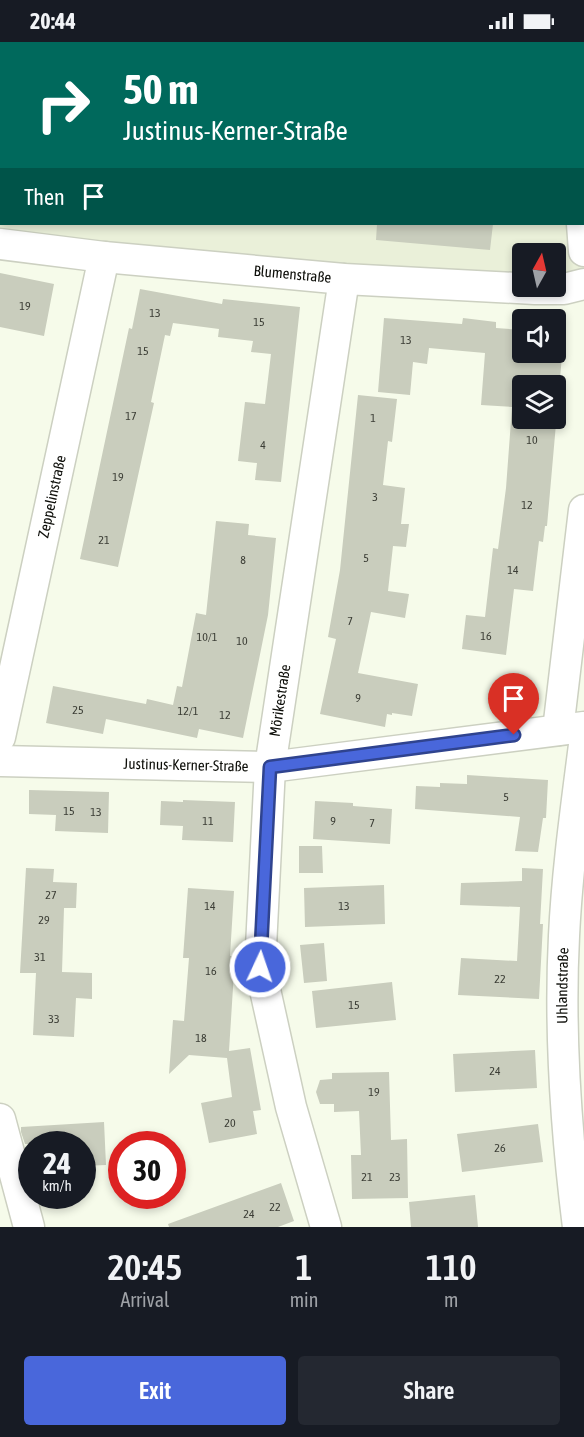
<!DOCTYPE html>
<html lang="en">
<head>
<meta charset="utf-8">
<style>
	body { margin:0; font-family:"Asap Condensed",sans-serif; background:#242831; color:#f1f3f6; height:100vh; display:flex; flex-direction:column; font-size:22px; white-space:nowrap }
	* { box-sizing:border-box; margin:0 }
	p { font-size:20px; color:#9ea1a6 }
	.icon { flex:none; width:33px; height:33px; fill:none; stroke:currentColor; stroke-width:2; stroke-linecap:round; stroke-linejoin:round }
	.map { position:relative; height:1185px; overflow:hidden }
	.drawer { display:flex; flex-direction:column; background:#171b24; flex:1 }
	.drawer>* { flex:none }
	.guide { position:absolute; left:0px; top:0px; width:585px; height:183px; box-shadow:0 3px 9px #0003; background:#00695c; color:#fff; overflow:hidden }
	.needle { width:39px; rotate:8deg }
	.controls { position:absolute; left:512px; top:201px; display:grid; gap:12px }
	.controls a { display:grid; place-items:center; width:54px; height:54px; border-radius:6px; background:#171b24; box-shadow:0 3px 9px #0003; font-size:30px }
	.speed { position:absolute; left:18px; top:1089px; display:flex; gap:12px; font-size:30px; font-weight:700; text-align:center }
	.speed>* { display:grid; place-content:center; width:78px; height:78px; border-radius:50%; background:#171b24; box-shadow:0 3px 9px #0003; line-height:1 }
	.speed small { font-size:15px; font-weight:400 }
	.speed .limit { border:9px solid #d22; background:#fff; color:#111 }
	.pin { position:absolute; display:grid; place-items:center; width:51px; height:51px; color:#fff; margin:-62px -26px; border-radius:50% 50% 50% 0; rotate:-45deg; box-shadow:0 0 6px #0007 }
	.pin .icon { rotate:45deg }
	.me { position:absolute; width:66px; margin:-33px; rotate:3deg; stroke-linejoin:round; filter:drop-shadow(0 0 4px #0008) }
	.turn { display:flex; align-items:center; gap:21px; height:126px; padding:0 24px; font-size:27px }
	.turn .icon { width:78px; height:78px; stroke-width:2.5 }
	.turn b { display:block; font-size:42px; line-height:51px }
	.then { display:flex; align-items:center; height:57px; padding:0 24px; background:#0003; gap:12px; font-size:22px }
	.eta { display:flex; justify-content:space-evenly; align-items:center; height:102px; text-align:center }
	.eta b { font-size:36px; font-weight:600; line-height:42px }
	.button { display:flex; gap:12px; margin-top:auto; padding:12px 24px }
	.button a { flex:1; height:69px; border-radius:6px; background:#4967db; color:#fff; font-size:24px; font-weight:600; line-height:69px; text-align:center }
	.button a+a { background:#242831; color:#f1f3f6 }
	.status { display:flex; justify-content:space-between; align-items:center; height:42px; padding:0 30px; background:#171b24; direction:ltr }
	.status svg { height:16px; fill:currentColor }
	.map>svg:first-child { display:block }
	.built { fill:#eaf0d9; fill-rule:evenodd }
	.building { fill:#c9cdbd; fill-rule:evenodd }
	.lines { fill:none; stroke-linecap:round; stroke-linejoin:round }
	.street-casing { stroke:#ccd0c1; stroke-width:33 }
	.street { stroke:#fff; stroke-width:30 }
	.route-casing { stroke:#2f438e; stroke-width:15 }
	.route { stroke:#4967db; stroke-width:10 }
	.labels { text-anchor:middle; stroke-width:4.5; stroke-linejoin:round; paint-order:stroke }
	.number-label { font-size:12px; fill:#3c3e36 }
	.street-label { font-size:15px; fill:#0d0e09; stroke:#fff }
</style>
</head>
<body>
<div class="status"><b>20:44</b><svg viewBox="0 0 49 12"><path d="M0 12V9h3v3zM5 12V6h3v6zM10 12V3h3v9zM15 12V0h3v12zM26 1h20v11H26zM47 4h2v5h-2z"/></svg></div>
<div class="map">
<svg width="584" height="1185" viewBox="0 0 584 1185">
	<rect width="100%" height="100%" fill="#f6fbea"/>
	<path class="built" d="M0 0H584V139V2H2V182H582L584 242 564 247H535L344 237 104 215 0 195ZM522 212H555V244H522Z"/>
	<path class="building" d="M377 182H493L490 208 376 198Z
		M0 231 54 242 44 294 0 285Z
		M140 247 222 262 223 257 300 265 281 440 255 438 257 421 238 419 245 360 265 362 271 312 251 310 253 299 218 295 219 287 173 281 170 294 165 293 151 360 154 361 118 525 80 517 129 286 132 287Z
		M384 276 462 282 463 276 496 280V286L522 288V310H555V290L564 291 547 484H545L543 500 539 499 533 549 514 547 506 613 462 607 466 573 485 575 493 506 498 507 506 446 512 365 481 363 485 311 429 306 427 322 413 320 410 353 378 350ZM522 344H555V376H522Z
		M358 353 397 357 392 400 388 399 383 443 405 446 401 482H409L406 505 393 504 388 549 409 552 405 576 371 570 358 631 418 642 412 674 392 671V673L387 672 385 685 320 672 336 597 328 595 340 528Z
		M216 479 249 482 248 493 276 496 268 573 243 696 199 687 197 696 106 677 103 692 46 681 53 644 146 662 147 657 173 663 177 644 182 645 196 571 206 573Z
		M467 733 548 738 546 776H543L538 810 515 809 520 775 415 767 416 744 440 745V741L467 742Z
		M29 748 109 750 108 791 55 789 56 773 29 772Z
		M183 758 235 760 233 800 182 798 183 784 160 783 161 759 183 760Z
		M315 759 353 761V764L392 767 390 802 313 797Z
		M299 804H322L323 831H299Z
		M26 826 54 827 53 840 77 841 76 866H64L62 930 92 931V957L76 956 74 995 33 993 36 931H20Z
		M522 826 543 827 540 882H543L539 957 458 953 461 916 517 919 520 865 460 863 461 841 522 839Z
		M384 843 385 882 305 885 304 846Z
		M188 846 234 849 230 914H235L229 1009 250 1006 261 1068 253 1069 257 1092 209 1101 201 1061 232 1055 227 1016 189 1013 169 1032 173 978 184 979 189 916H183Z
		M324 901 327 939 304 941 300 903Z
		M392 940 396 978 316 986 312 949Z
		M535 1008 537 1046 455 1050 453 1012Z
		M389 1030 391 1098 407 1097 408 1156 352 1157 351 1113H361L359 1069 334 1070V1062H320L316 1050 320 1038 332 1037V1031Z
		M104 1080 106 1123 82 1124V1102H25L21 1090V1085Z
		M538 1082 543 1120 462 1130 457 1092Z
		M281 1141 294 1179 278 1185H169L168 1182Z
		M475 1153 478 1185H411L409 1160Z"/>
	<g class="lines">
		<defs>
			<g id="street">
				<path d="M584 139V124"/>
				<path d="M582 182 584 209"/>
				<path id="s1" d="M0 202 104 215 344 237 535 247H564L584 242"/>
				<path d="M558 688 584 468"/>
				<path id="s2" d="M0 695 104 215"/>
				<path id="s3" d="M0 719 270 725 584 685"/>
				<path d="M0 1077 29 1185"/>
				<path id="s4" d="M326 1185 291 1065 260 925 270 725 344 237"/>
				<path id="s5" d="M578 1185C566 1089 559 990 564 894 567 830 576 766 584 703"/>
			</g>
		</defs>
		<use href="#street" class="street-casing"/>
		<use href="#street" class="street"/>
	</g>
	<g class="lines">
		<defs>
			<path id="route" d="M260 925 270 725 514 693"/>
		</defs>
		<use href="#route" class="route-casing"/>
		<use href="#route" class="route"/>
	</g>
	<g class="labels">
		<g class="number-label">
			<text x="25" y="268">19</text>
			<text x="155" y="275">13</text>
			<text x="259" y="284">15</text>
			<text x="406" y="302">13</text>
			<text x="143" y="313">15</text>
			<text x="131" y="378">17</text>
			<text x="373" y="380">1</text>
			<text x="532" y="402">10</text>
			<text x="263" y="407">4</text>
			<text x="118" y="439">19</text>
			<text x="375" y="459">3</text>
			<text x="527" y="467">12</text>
			<text x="104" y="502">21</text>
			<text x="366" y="520">5</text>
			<text x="243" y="522">8</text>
			<text x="513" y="532">14</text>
			<text x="350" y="583">7</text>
			<text x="486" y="598">16</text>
			<text x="207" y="599">10/1</text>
			<text x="242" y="603">10</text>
			<text x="358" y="660">9</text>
			<text x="78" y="672">25</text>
			<text x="188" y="673">12/1</text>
			<text x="225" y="677">12</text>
			<text x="506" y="759">5</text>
			<text x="69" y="773">15</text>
			<text x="96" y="774">13</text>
			<text x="208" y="783">11</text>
			<text x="333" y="783">9</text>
			<text x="372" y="785">7</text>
			<text x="51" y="857">27</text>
			<text x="210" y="868">14</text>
			<text x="344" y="868">13</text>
			<text x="44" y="882">29</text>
			<text x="40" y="919">31</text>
			<text x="211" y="933">16</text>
			<text x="500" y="941">22</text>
			<text x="354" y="967">15</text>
			<text x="54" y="981">33</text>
			<text x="201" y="1000">18</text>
			<text x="495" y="1033">24</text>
			<text x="374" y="1054">19</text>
			<text x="230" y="1085">20</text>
			<text x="500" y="1110">26</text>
			<text x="367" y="1139">21</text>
			<text x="395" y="1139">23</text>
			<text x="275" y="1169">22</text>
			<text x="249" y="1176">24</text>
		</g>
		<g class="street-label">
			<text dy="5" stroke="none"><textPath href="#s1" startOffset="294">Blumenstraße</textPath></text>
			<text dy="5" stroke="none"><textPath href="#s2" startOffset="246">Zeppelinstraße</textPath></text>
			<text dy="5" stroke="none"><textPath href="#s4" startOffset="536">Mörikestraße</textPath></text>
			<text dy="5" stroke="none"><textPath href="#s3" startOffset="186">Justinus-Kerner-Straße</textPath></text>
			<text dy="5" stroke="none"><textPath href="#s5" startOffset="242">Uhlandstraße</textPath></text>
		</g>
	</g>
</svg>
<div class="controls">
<a><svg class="needle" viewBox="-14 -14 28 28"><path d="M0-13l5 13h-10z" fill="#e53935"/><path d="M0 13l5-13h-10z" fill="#9ea1a6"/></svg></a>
<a><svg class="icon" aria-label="sound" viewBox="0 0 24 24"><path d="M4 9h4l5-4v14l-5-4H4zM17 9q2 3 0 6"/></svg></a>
<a><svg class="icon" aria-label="layers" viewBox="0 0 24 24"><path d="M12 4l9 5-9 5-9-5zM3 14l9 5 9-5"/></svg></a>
</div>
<div class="speed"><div>24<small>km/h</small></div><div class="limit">30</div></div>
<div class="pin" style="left:514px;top:693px;background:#d93025"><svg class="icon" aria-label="arrive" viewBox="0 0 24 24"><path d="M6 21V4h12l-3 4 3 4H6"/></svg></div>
<svg class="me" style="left:260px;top:925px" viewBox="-20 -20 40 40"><circle r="17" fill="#4967db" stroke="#fff" stroke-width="3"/><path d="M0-11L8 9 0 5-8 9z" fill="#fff"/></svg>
<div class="guide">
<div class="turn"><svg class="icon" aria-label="right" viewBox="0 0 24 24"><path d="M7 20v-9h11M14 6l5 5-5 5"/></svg><div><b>50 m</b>Justinus-Kerner-Straße</div></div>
<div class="then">Then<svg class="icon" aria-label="arrive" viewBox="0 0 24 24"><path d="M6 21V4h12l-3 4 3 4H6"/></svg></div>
</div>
</div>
<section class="drawer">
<div class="eta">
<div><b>20:45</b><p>Arrival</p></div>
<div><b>1</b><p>min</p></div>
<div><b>110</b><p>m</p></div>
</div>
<div class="button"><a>Exit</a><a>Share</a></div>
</section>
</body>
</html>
